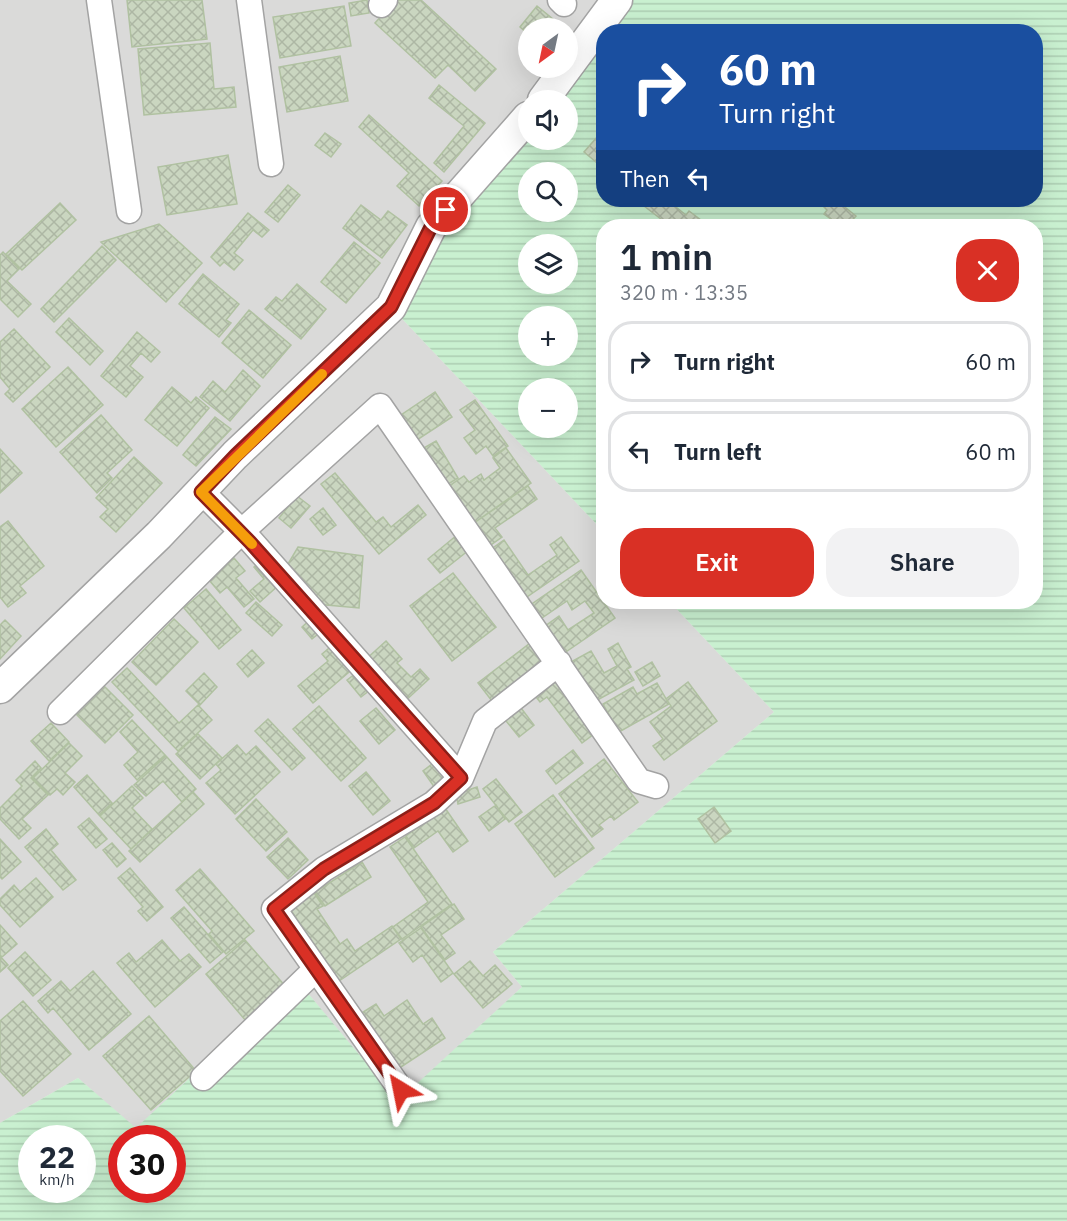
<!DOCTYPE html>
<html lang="en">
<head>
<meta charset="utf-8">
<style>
	body { margin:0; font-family:"IBM Plex Sans",sans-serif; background:#f2f2f3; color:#1f2937; height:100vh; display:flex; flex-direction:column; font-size:22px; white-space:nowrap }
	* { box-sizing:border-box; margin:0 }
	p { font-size:20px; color:#747a83 }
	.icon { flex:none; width:33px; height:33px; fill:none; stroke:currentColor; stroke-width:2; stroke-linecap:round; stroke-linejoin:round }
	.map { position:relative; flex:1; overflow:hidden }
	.side { position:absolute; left:596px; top:219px; width:447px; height:390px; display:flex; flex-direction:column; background:#fff; border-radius:24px; box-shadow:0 6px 24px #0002 }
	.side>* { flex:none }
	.hud { position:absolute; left:596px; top:24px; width:447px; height:183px; border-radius:24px; box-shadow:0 6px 24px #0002; background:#1a4fa0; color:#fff; overflow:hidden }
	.needle { width:39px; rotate:213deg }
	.tools { position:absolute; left:518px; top:18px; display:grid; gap:12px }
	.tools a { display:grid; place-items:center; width:60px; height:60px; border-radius:50%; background:#fff; box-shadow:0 6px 24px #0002; font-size:30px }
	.speed { position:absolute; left:18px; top:1125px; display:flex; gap:12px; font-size:30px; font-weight:700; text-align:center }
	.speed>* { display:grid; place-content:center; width:78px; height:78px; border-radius:50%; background:#fff; box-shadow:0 6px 24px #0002; line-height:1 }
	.speed small { font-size:15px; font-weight:400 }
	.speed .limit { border:9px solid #d22; background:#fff; color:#111 }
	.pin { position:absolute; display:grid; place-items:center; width:51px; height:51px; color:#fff; margin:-26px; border:3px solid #fff; border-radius:50%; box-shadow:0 2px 6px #0007 }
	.me { position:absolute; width:66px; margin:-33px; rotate:325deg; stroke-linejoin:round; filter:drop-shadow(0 0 4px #0008) }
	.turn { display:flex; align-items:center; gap:21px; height:126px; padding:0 24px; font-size:27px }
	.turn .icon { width:78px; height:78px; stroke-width:2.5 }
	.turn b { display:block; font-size:42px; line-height:51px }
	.then { display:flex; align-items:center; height:57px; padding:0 24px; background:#0003; gap:12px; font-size:22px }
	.round { display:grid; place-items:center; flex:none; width:63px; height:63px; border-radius:24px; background:#f2f2f3 }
	.headline { display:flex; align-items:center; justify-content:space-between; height:102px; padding:0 24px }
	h1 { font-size:36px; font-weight:600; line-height:45px }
	.action { display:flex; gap:12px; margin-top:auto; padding:12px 24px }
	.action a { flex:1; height:69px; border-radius:24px; background:#d93025; color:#fff; font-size:24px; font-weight:600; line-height:69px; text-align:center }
	.action a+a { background:#f2f2f3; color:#1f2937 }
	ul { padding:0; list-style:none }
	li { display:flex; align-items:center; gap:18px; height:81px; margin:0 12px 9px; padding:0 12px; border:3px solid #e0e1e3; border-radius:24px }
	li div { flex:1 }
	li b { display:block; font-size:22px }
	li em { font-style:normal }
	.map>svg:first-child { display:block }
	.residential { fill:#dadad9; fill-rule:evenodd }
	.farmland { fill:url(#farmland-rules); fill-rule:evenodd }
	.building { fill:url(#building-cross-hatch); stroke:#b0c1a1; stroke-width:1.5 }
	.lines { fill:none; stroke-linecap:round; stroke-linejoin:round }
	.minor-casing { stroke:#a3a3a3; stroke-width:27 }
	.tertiary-casing { stroke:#a3a3a3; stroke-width:33 }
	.minor { stroke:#fff; stroke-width:24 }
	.tertiary { stroke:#fff; stroke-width:30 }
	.route-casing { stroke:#8d1f18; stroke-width:15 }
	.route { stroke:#d93025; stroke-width:10 }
	.slow { stroke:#f59e0b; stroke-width:10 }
</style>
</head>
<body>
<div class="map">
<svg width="1067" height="1221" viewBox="0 0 1067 1221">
	<defs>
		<pattern id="farmland-rules" width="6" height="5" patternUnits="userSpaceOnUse" patternTransform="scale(1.5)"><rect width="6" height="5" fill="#c9f0d0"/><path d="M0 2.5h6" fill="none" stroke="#accdb2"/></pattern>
		<pattern id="building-cross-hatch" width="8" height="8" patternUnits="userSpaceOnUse" patternTransform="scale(1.5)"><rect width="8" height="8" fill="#cad6c0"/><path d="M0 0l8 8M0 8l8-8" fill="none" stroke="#adb7a4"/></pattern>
	</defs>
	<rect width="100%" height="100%" fill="#e3efe0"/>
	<path class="residential" d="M0 0H617L543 100H528V117L391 307 603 531V602H670L774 712 493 952 522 987 398 1102 296 979 136 1129 78 1078 0 1123ZM528 28H567V68H528Z"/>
	<path class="farmland" d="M617 0H1067V1221H0V1123L78 1078 136 1128 296 979 398 1101 522 987 493 952 774 712 670 602H1035V226H603V531L391 307 402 281 528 140H567V100H543ZM603 32H1035V200H603ZM528 172H567V212H528ZM528 244H567V284H528ZM528 316H567V356H528ZM528 388H567V428H528ZM32 1138H82V1190H32ZM122 1138H172V1190H122Z"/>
	<path class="building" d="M127 0H202L207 39 132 47Z
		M367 0 369 13 351 16 349 3Z
		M396 0H421L496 69 475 91 448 65 435 78 375 23Z
		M344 6 351 46 280 58 273 17Z
		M537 6 564 28H528V34L520 27Z
		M210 43 214 89 234 87 236 107 144 115 138 49Z
		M340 56 348 101 287 112 279 67Z
		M439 85 485 123 444 172 434 163 464 126 429 98Z
		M369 115 442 181 419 206 397 186 409 173 359 127Z
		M325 133 341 144 331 157 315 145Z
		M598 136 603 140V168L584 152Z
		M228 155 237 204 167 215 158 167Z
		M288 185 300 195 278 222 265 212Z
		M650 200H667L686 215 689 211 701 220 695 226H670L644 206Z
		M817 200H836L856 216 847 226H831L835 222 824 214 827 210Z
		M60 203 76 220 22 270 6 254Z
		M361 205 381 220 388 211 407 225 382 258 343 228Z
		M248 213 269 230 262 237 253 230 234 253 243 260 234 270 224 262 220 266 211 257Z
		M159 224 202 263 166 302 101 242Z
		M354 242 380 263 346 303 321 282Z
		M102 246 116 260 54 322 41 309Z
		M3 252 19 269 7 281 31 304 18 317 0 299V255Z
		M203 274 239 304 226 320 231 323 219 337 179 304Z
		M297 284 326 309 301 339 265 309 276 297 282 301Z
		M249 310 291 345 263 378 222 343Z
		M69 318 103 351 90 365 56 332Z
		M14 329 50 367 13 402 5 394 10 389 0 377V342Z
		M137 332 160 352 151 362 141 353 130 366 143 377 126 397 101 376Z
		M68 367 103 405 56 447 22 409Z
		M243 370 260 386 230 421 200 397 213 381 225 392Z
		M172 387 191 403 196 397 209 408 177 446 145 420Z
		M435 392 452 417 417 440 401 415Z
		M475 400 508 446 493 456 486 446 476 454 464 438 475 430 460 410Z
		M101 415 132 450 107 473 112 478 97 493 60 452Z
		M215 417 231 429 196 466 183 455Z
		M436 441 458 478 445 486 422 449Z
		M506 448 531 483 471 525 446 488 464 476 469 482 481 474 484 480 500 468 493 458Z
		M0 449 22 473 0 493Z
		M134 457 162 483 116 532 100 517 108 509 96 498Z
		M335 473 376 522 383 517 391 527 418 505 426 515 379 554 321 484Z
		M528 486 537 499 495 528 502 537 485 549 474 523Z
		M297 496 310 506 291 528 279 518Z
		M323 508 336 525 323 535 310 519Z
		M8 521 44 566 20 586 26 593 8 607 0 597V527Z
		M457 535 469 550 440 573 428 559Z
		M561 537 579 561 524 599 490 550 504 540 528 575 557 555 550 545Z
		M298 547 363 556 359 608 315 604 285 569Z
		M234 558 245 571 236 578 254 599 244 607 227 587 220 593 209 580Z
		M261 561 280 584 260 602 250 591 264 579 254 567Z
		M581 570 615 618 560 656 541 629 559 616 568 630 594 613 585 601 572 610 567 601 536 622 526 608Z
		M453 573 496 627 452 661 410 606Z
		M206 589 241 630 219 649 184 608Z
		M256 602 282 625 272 636 246 613Z
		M312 618 323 630 312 639 302 627Z
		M174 619 198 642 156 685 132 662Z
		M5 620 21 636 0 659V625Z
		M534 640 551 662 495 705 478 683Z
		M386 641 402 659 397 663 411 677 420 669 429 679 403 703 364 661Z
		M335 643 355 667 313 703 298 686 328 661 322 654Z
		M618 643 631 667 627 669 634 680 592 703 569 663 591 651 604 673 617 666 608 649Z
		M252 650 264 663 248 677 237 664Z
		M652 662 660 676 643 686 635 672Z
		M127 668 179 723 198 705 212 720 178 751 112 682Z
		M360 670 374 687 361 697 347 680Z
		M204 673 217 687 200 705 186 691Z
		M555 675 598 731 582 743 547 697 540 702 533 693Z
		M688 682 717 721 664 760 653 746 663 739 650 722 671 706 666 699Z
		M657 683 669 704 619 732 603 704 633 687 637 694Z
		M102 684 133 715 105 743 74 712Z
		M518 704 534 725 519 737 502 716Z
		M319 706 366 758 341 781 293 729Z
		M376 708 395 730 379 744 360 721Z
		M268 719 305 758 292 770 255 731Z
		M132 720 165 755 137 780 124 765 138 752 120 732Z
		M51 723 69 742 49 761 31 741Z
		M198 734 222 758 200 779 176 754Z
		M69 743 82 756 65 773 75 782 63 795 57 789 50 795 33 778Z
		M237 745 246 755 256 746 280 772 235 814 206 783 221 770 216 764Z
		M573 750 583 763 556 784 546 771Z
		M166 756 196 789 182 802 163 781 146 796 134 785Z
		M604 759 638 802 614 820 611 816 599 825 603 829 592 837 559 794Z
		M35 761 41 768 31 778 48 795 22 819 31 828 19 839 0 819V808L22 786 16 780Z
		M436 761 451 781 437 791 423 771Z
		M366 772 390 801 373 815 349 786Z
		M87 775 112 803 99 815 74 787Z
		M496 779 522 812 509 822 483 789Z
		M132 786 143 798 132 808 152 829 131 849 100 816Z
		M477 787 480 797 458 804 456 794Z
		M193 792 204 804 140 862 129 851Z
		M553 795 594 848 555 877 515 824Z
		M256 799 287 832 266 851 236 819Z
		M496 805 505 819 489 831 479 817Z
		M714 807 731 831 715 843 698 819Z
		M445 808 468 841 453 852 438 831 414 848 406 836Z
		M89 818 107 839 96 848 78 827Z
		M46 829 58 844 51 850 76 880 63 890 25 847Z
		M405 837 452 904 402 939 393 927 428 902 390 847Z
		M288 838 308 860 288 879 267 857Z
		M0 839 21 862 2 879 0 877Z
		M112 843 126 859 117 867 103 850Z
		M362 862 371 877 325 906 315 892Z
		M130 868 163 907 147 921 138 911 143 907 118 878Z
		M200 869 254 931 226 954 209 934 212 931 176 890Z
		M36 878 53 897 20 927 0 905V899L14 885 20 892Z
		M312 890 323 906 317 909 340 944 347 939 355 951 392 926 401 939 339 981 288 906Z
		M454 904 464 919 441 935 455 953 445 960 421 927Z
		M184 907 223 952 210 963 171 918Z
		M0 925 17 944 2 957 0 955Z
		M421 928 453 973 441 982 422 955 413 962 399 943Z
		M162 940 180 961 189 954 201 967 155 1007 117 963 129 953 136 962Z
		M245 940 286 987 246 1021 206 974Z
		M25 952 51 980 33 996 8 968Z
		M0 956 8 965 0 972Z
		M470 961 483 976 495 965 512 984 483 1008 454 974Z
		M93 971 131 1014 89 1050 53 1008 48 1013 38 1001 61 981 70 991Z
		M407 1000 423 1024 432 1018 445 1038 398 1069 360 1014 376 1004 384 1016Z
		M23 1001 71 1054 23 1096 0 1071V1021Z
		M149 1016 196 1071 151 1110 103 1056Z"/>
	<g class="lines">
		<defs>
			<path id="minor" d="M99 0 129 211
				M249 0 271 164
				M560 0 564 4
				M381 5 385 0
				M201 491 251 541 461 778
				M60 712 241 532 380 406 639 781 656 786
				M203 1078 316 969
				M401 1090 274 909 324 869 434 803 461 778 485 721 559 663"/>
			<path id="tertiary" d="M543 100 617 0
				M0 688 159 535 235 455 391 307 431 227 528 117"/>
		</defs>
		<use href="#minor" class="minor-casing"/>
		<use href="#tertiary" class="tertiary-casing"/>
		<use href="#minor" class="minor"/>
		<use href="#tertiary" class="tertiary"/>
	</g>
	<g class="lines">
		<defs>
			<path id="route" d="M401 1090 274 909 324 869 434 803 461 778 250 542 201 492 236 455 391 307 431 227 446 210"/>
		</defs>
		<use href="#route" class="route-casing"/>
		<use href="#route" class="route"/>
		<path class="slow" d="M252 544 201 492 322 374"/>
	</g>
</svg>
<div class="tools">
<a><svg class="needle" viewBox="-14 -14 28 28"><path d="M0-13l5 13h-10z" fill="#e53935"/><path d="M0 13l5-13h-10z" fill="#747a83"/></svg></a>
<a><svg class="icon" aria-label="sound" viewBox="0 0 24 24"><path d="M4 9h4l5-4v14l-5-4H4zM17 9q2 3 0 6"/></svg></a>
<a><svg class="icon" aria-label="search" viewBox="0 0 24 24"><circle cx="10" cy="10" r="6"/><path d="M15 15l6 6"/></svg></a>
<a><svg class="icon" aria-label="layers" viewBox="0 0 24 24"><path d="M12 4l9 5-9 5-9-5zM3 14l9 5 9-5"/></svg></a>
<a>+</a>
<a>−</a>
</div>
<div class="speed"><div>22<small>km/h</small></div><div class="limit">30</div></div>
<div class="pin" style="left:446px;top:210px;background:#d93025"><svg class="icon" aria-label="arrive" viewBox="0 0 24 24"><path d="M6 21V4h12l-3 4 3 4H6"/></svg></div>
<svg class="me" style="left:401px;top:1090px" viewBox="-20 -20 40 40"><path d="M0-17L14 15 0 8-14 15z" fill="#d93025" stroke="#fff" stroke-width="4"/></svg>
<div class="hud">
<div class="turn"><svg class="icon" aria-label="right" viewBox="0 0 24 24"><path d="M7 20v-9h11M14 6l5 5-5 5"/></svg><div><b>60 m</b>Turn right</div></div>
<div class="then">Then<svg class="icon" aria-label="left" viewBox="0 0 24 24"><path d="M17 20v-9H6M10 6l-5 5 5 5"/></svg></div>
</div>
<section class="side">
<div class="headline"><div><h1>1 min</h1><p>320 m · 13:35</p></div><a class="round" style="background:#d93025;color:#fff"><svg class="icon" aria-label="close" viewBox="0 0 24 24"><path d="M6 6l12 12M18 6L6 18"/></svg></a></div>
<ul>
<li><svg class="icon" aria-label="right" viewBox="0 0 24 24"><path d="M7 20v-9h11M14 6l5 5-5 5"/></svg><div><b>Turn right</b></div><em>60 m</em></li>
<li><svg class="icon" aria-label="left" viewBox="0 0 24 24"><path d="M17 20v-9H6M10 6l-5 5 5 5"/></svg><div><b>Turn left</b></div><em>60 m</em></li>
</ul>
<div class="action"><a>Exit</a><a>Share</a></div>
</section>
</div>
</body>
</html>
